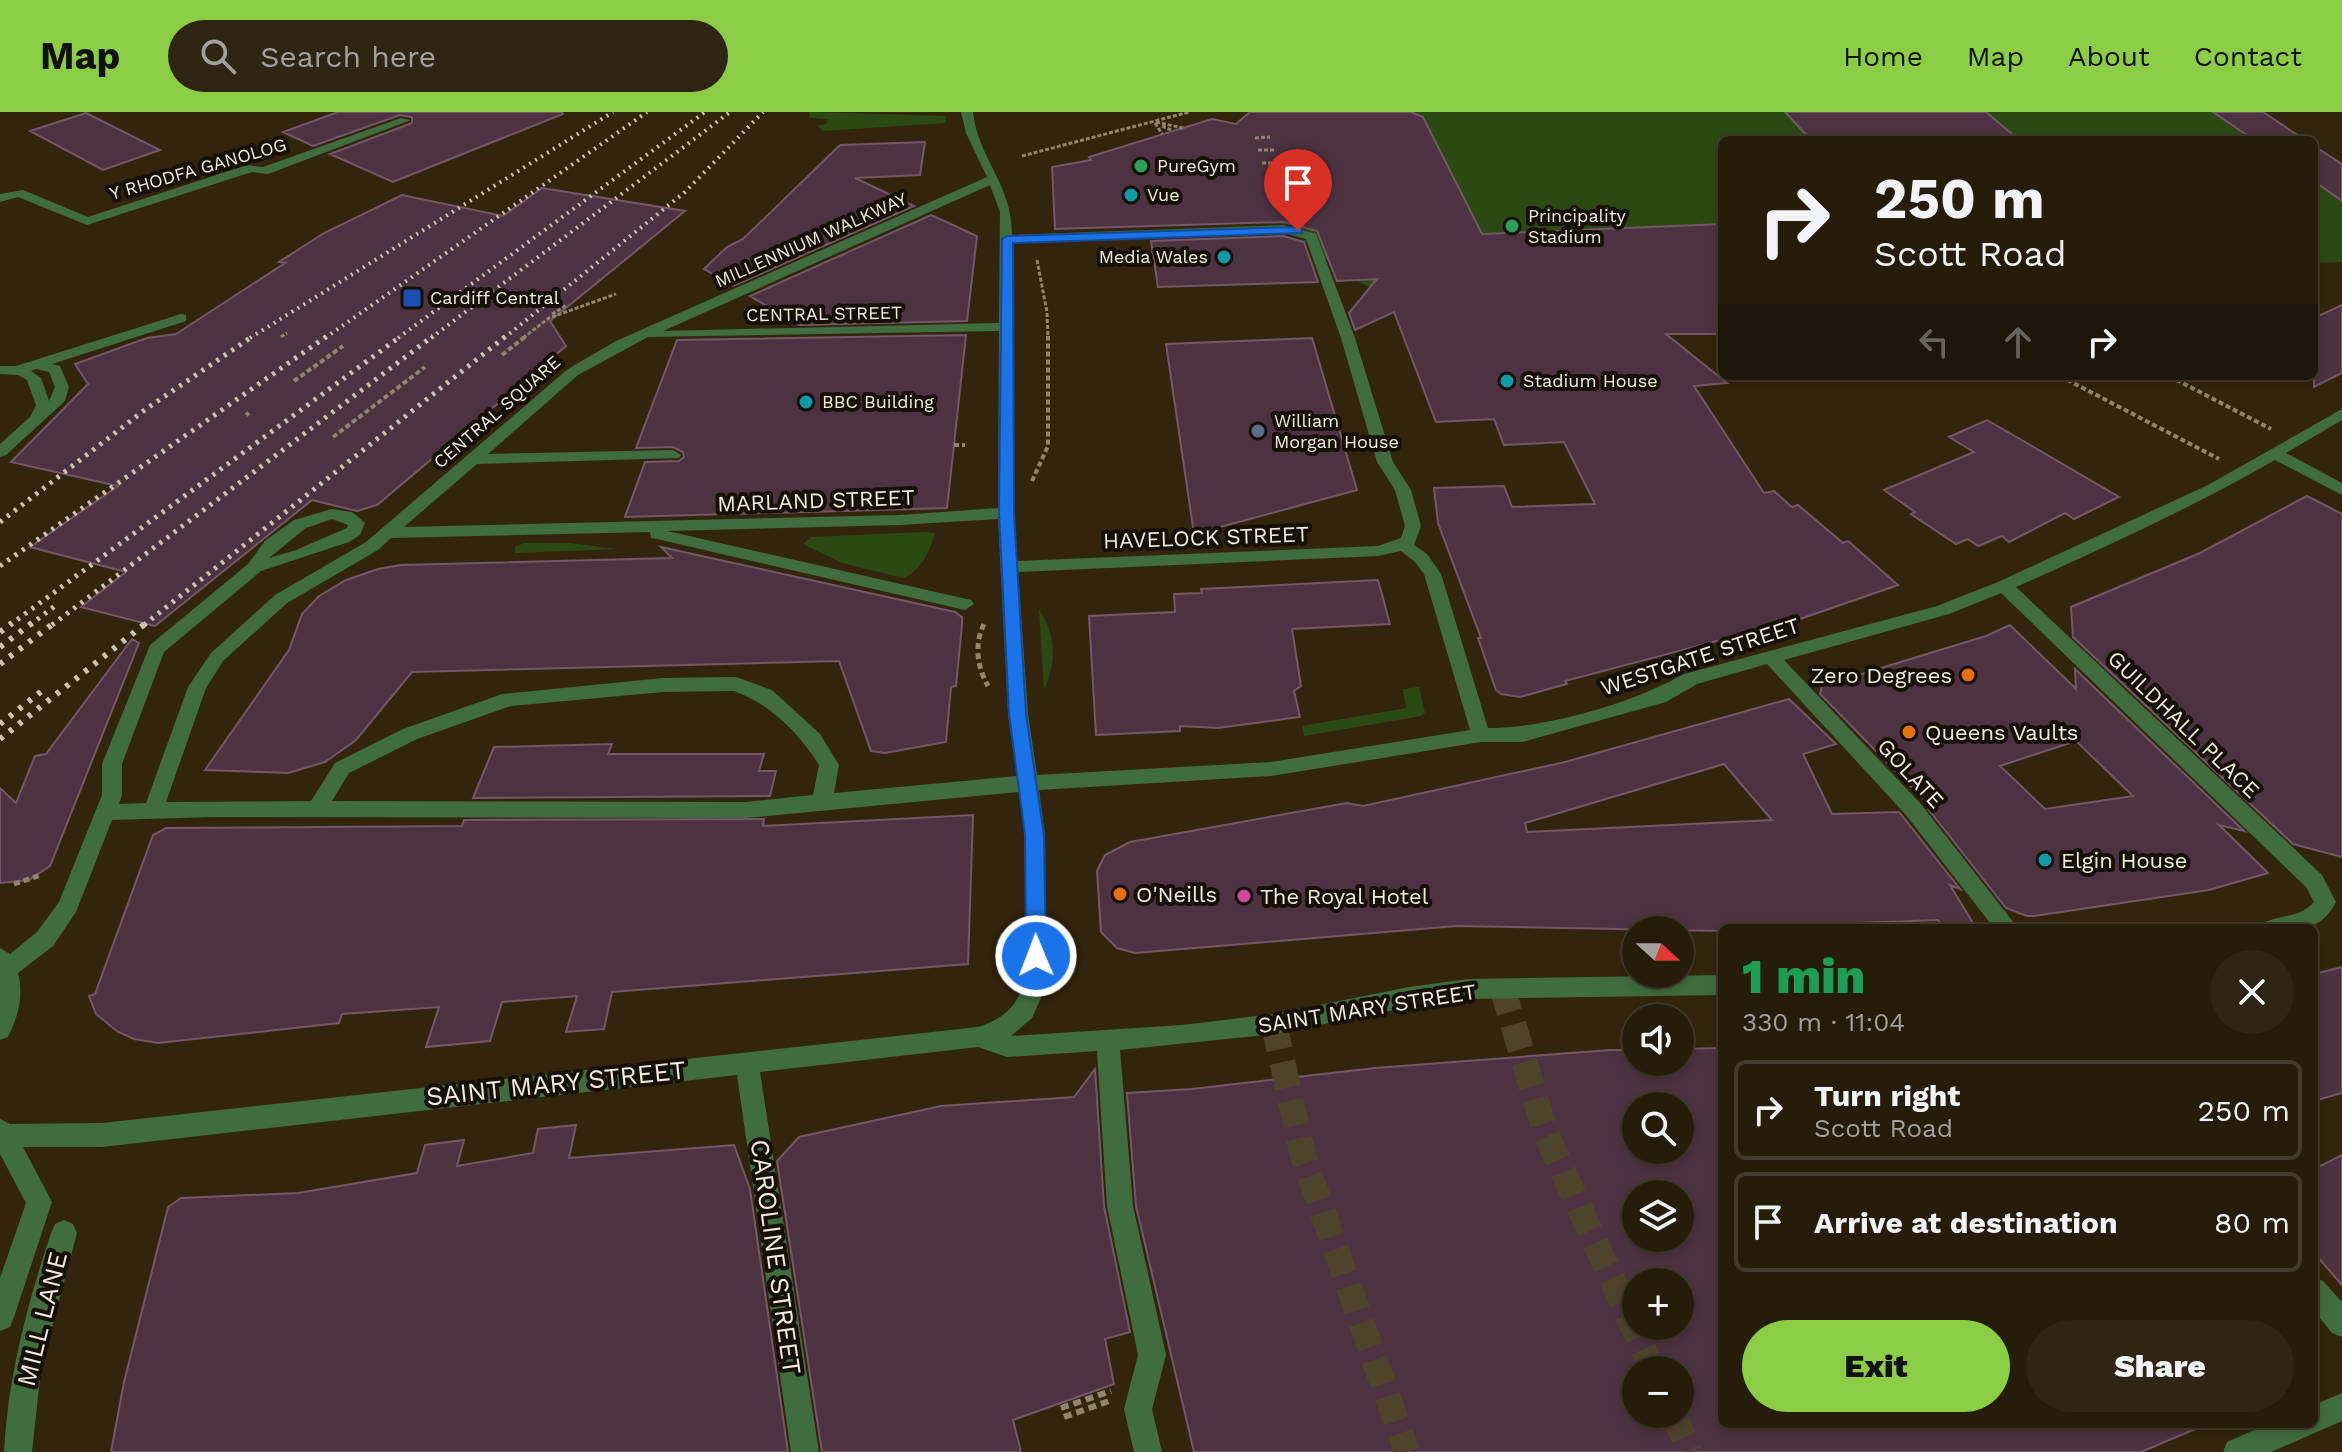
<!DOCTYPE html>
<html lang="en">
<head>
<meta charset="utf-8">
<style>
	body { margin:0; font-family:"Work Sans",sans-serif; background:#2e2513; color:#f1f3f6; height:100vh; display:flex; flex-direction:column; font-size:30px; white-space:nowrap }
	* { box-sizing:border-box; margin:0 }
	p { font-size:26px; color:#a4a19c }
	.icon { flex:none; width:44px; height:44px; fill:none; stroke:currentColor; stroke-width:2; stroke-linecap:round; stroke-linejoin:round }
	.map { position:relative; flex:1; overflow:hidden }
	.sheet { position:absolute; left:1718px; top:812px; width:600px; height:504px; display:flex; flex-direction:column; background:#261c0a; border-radius:12px; box-shadow:0 4px 12px #0003,0 0 0 2px #423a2b }
	.sheet>* { flex:none }
	.guide { position:absolute; left:1718px; top:24px; width:600px; height:244px; border-radius:12px; box-shadow:0 4px 12px #0003,0 0 0 2px #423a2b; background:#261c0a; color:#f1f3f6; overflow:hidden }
	.needle { width:52px; rotate:111deg }
	.controls { position:absolute; left:1622px; top:804px; display:grid; gap:16px }
	.controls a { display:grid; place-items:center; width:72px; height:72px; border-radius:50%; background:#261c0a; box-shadow:0 4px 12px #0003,0 0 0 2px #423a2b; font-size:40px }
	.pin { position:absolute; display:grid; place-items:center; width:68px; height:68px; color:#fff; margin:-82px -34px; border-radius:50% 50% 50% 0; rotate:-45deg; box-shadow:0 0 8px #0007 }
	.pin .icon { rotate:45deg }
	.me { position:absolute; width:88px; margin:-44px; rotate:359deg; stroke-linejoin:round; filter:drop-shadow(0 0 6px #0008) }
	.turn { display:flex; align-items:center; gap:28px; height:168px; padding:0 24px; font-size:36px }
	.turn .icon { width:104px; height:104px; stroke-width:2.5 }
	.turn b { display:block; font-size:56px; line-height:68px }
	.lanes { display:flex; align-items:center; height:76px; padding:0 24px; background:#0003; justify-content:center; gap:40px; direction:ltr }
	.lanes .off { opacity:.35 }
	.round { display:grid; place-items:center; flex:none; width:84px; height:84px; border-radius:42px; background:#2e2513 }
	.summary { display:flex; align-items:center; justify-content:space-between; height:136px; padding:0 24px }
	h1 { font-size:48px; font-weight:800; line-height:60px; color:#1e9e55 }
	.button { display:flex; gap:16px; margin-top:auto; padding:16px 24px }
	.button a { flex:1; height:92px; border-radius:48px; background:#8bce46; color:#111; font-size:32px; font-weight:800; line-height:92px; text-align:center }
	.button a+a { background:#2e2513; color:#f1f3f6 }
	ul { padding:0; list-style:none }
	li { display:flex; align-items:center; gap:24px; height:100px; margin:0 16px 12px; padding:0 8px; border:4px solid #423a2b; border-radius:12px }
	li div { flex:1 }
	li b { display:block; font-size:30px }
	li em { font-style:normal }
	header { display:flex; align-items:center; gap:48px; box-sizing:border-box; height:112px; padding:0 40px; background:#8bce46; color:#111 }
	header strong { font-size:38px }
	nav { display:flex; gap:44px; margin-inline-start:auto; font-size:28px }
	.search { width:560px; height:72px; background:#2e2513; display:flex; align-items:center; gap:20px; box-sizing:border-box; padding:0 28px; border-radius:44px; color:#a4a19c; font-size:30px }
	.map>svg:first-child { display:block }
	.green { fill:#2b4a13 }
	.building { fill:#4d3341; stroke:#755867; stroke-width:2; fill-rule:evenodd }
	.lines { fill:none; stroke-linecap:round; stroke-linejoin:round }
	.minor-tunnel { stroke:#50432c; stroke-width:26; stroke-dasharray:26 13; stroke-linecap:butt }
	.path-far3 { stroke:#908571; stroke-width:3; stroke-dasharray:4 2; stroke-linecap:butt }
	.path-far2 { stroke:#908571; stroke-width:4; stroke-dasharray:5 3; stroke-linecap:butt }
	.path-far1 { stroke:#908571; stroke-width:5; stroke-dasharray:6 4; stroke-linecap:butt }
	.path { stroke:#908571; stroke-width:6; stroke-dasharray:8 5; stroke-linecap:butt }
	.minor { fill:#406d40; fill-rule:evenodd }
	.rail-far2 { stroke:#ccc3b2; stroke-width:4; stroke-dasharray:2 5; stroke-linecap:butt }
	.rail-far1 { stroke:#ccc3b2; stroke-width:5; stroke-dasharray:3 6; stroke-linecap:butt }
	.rail { stroke:#ccc3b2; stroke-width:6; stroke-dasharray:4 8; stroke-linecap:butt }
	.route { fill:#1a73e8; stroke:#114b97; stroke-width:2 }
	.leisure-dot { fill:#2e9e5b; stroke:#161006; stroke-width:3 }
	.culture-dot { fill:#0f9aa8; stroke:#161006; stroke-width:3 }
	.transit-dot { fill:#1a4fb4; stroke:#161006; stroke-width:3 }
	.service-dot { fill:#5c6f8a; stroke:#161006; stroke-width:3 }
	.food-dot { fill:#e8710a; stroke:#161006; stroke-width:3 }
	.hotel-dot { fill:#d1479c; stroke:#161006; stroke-width:3 }
	.labels { text-anchor:middle; stroke-width:8; stroke-linejoin:round; paint-order:stroke }
	.far-poi-label { font-size:18px; fill:#f4ecdd; stroke:#161006; text-anchor:start }
	.far-street-label { font-size:18px; fill:#f4ecdd; stroke:#161006 }
	.street-label { font-size:22px; fill:#f4ecdd; stroke:#161006 }
	.poi-label { font-size:22px; fill:#f4ecdd; stroke:#161006; text-anchor:start }
	.near-street-label { font-size:26px; fill:#f4ecdd; stroke:#161006 }
</style>
</head>
<body>
<header>
<strong>Map</strong>
<div class="search"><svg class="icon" aria-label="search" viewBox="0 0 24 24"><circle cx="10" cy="10" r="6"/><path d="M15 15l6 6"/></svg>Search here</div>
<nav><a>Home</a><a>Map</a><a>About</a><a>Contact</a></nav>
</header>
<div class="map">
<svg width="2342" height="1340" viewBox="0 0 2342 1340">
	<rect width="100%" height="100%" fill="#33250d"/>
	<path class="green" d="M809 0 946 4V11L823 19 818 14 826 12 828 7 810 6Z
		M1275 0H2263L2305 28H1722V223C1607 222 1493 197 1380 180 1352 168 1328 153 1309 130L1289 129 1307 128 1300 111Z
		M2314 34 2342 52V150L2314 151Z
		M925 420 935 421C930 438 921 460 903 466L842 451 803 432 811 425Z
		M524 431H569L617 437 515 441V435Z
		M1039 497C1056 523 1057 550 1044 578Z
		M1419 575 1425 601 1421 604 1304 624 1302 614 1406 596 1403 577Z"/>
	<path class="building" d="M338 0H562L563 2 393 70 330 42 412 11V5L400 3 313 34 283 20Z
		M1250 0H1411L1423 5 1482 122 1722 112V222H1666L1727 271 1694 274 1764 381 1774 379 1792 395 1798 393 1843 431 1848 429 1898 473 1800 507 1565 569 1567 572 1520 585 1501 582 1496 578 1478 526H1481L1438 411 1434 376 1504 374 1512 395 1595 392 1564 330 1504 333 1494 307 1436 310 1394 200 1355 218 1349 201 1377 167 1337 169 1317 119 1284 110 1055 117 1052 55 1091 48 1089 45 1212 7 1236 12Z
		M1785 0H1986L2019 28H1811Z
		M2213 0H2263L2305 28H2254Z
		M86 1 160 38 103 58 30 19Z
		M925 30 920 63 855 66 914 94 733 174 704 157 727 135 743 127 840 33Z
		M2314 34 2342 52V89L2314 69Z
		M542 76 685 99 550 209 566 234 377 393 357 399 312 388 155 514 81 495 126 460 30 435 118 374 11 350 88 272 75 252 147 226 176 222 285 151 279 150 324 121 402 83 503 104Z
		M931 103 977 124 967 209 799 213 750 184Z
		M1283 124 1304 130 1318 170 1158 175 1151 129Z
		M2342 193V261L2314 275V206Z
		M966 223 947 396 625 405 645 350 679 349 684 345 683 340 673 335 636 336 677 228Z
		M1312 226 1357 378 1194 422 1166 232Z
		M1987 308 2025 330 2119 385 2074 407 2065 401 2009 430 2002 424 1978 434 1968 427 1956 432 1911 402 1915 400 1884 378 1974 340 1949 325Z
		M2307 384 2342 402V745L2293 732 2073 525 2071 495 2200 441Z
		M661 435 955 500 962 505V513L956 574 951 575 946 630 885 641 871 639 839 549 412 560 356 628 325 650 288 661 205 658 289 538 302 502 319 484 346 468 378 457 401 453 672 446Z
		M1378 468 1390 512 1292 517 1301 574 1294 579 1300 605 1218 616 1180 614V619L1096 623 1089 504 1175 500 1174 482 1202 481 1201 477Z
		M2010 513 2076 577 2075 557 2244 719 2219 713 2268 761 2209 778 2034 804H2027L2006 796 1929 698H1934L1820 582 1822 574 1986 524ZM2076 629 2133 684 2045 697 2000 654Z
		M132 527 139 531 50 754 29 768 0 771V676L16 691 35 644 46 642Z
		M1789 587 1836 632 1803 642 1832 702 1899 700 1960 777 1950 773 1976 816H1942L1938 808 1722 816V819L1456 814 1135 841 1117 836 1101 820 1097 759 1105 743 1130 730 1347 691 1363 694 1565 650ZM1724 652 1772 708 1527 720 1525 711Z
		M612 632 608 642H764L759 659H776L770 684 473 686 494 635Z
		M973 703 968 852 612 880 604 917 566 920 577 884 502 890 490 929 426 935 439 895 342 902 339 911 158 931 134 927 118 920 96 902 89 884 95 882 153 723 166 716 462 714 464 708 764 707 763 714Z
		M2342 855V981L2314 989V862Z
		M1722 936V1312H2207L2141 1340H1194L1136 1094 1127 981 1192 977 1375 956 1610 938H1636V950H1680V937ZM1636 994H1680V1038H1636ZM1636 1082H1680V1126H1636ZM1636 1170H1680V1214H1636ZM1636 1258H1680V1302H1636Z
		M1095 957 1104 1094 1130 1220 1105 1227 1114 1272 1013 1308 1021 1340H822L777 1049 799 1025 886 1006 941 994 1074 985Z
		M576 1013 569 1046 734 1033 750 1077 788 1340H111L124 1270 168 1095 181 1086 298 1081 417 1061 425 1033 464 1028 457 1054 533 1041 538 1017Z
		M2342 1043V1173L2314 1141V1057Z"/>
	<g class="lines">
		<path class="minor-tunnel" d="M1502 875 1546 1022 1653 1258
			M1274 912 1303 1044 1407 1340
			M1673 1302 1691 1340"/>
		<path class="path-far3" d="M1156 10 1183 16
			M1155 11 1162 22
			M1162 14 1173 19
			M1255 26 1270 25
			M1258 38H1274
			M1022 44 1189 0
			M1262 51H1278
			M1037 148 1047 200 1048 226
			M552 202 567 193
			M281 225 287 221
			M523 226 549 206 616 182"/>
		<path class="path-far2" d="M502 243 526 224
			M2060 264 2219 347
			M2169 264 2271 317
			M294 269 343 234
			M246 303 249 301
			M333 325 425 255
			M954 333H965
			M1032 369 1048 334V224"/>
		<path class="path-far1" d="M984 512C974 532 977 555 988 574
			M14 772 41 763"/>
		<path class="path" d="M1061 1296 1111 1279
			M1064 1305 1109 1289"/>
		<path class="minor" d="M961 0H973C978 47 1012 71 1012 123L1284 113 1316 122 1355 226 1393 350 1411 378 1421 414 1414 433 1427 442 1441 462 1488 616C1547 616 1633 591 1684 562L1937 494 1998 470 2208 373 2342 297V308L2286 341 2342 371V383L2275 348C2191 396 2104 436 2016 475L2322 763 2336 790C2318 824 2295 816 2262 816L2265 810C2283 803 2301 805 2314 790L2306 775 2001 481 1949 502 1784 548 1920 691 2018 816H1994L1906 703 1767 552 1697 572 1666 590 1522 630H1481L1271 664 1039 678 1045 723 1046 875 1032 906 1011 924 1182 913 1274 902 1409 875 1468 867 1722 863V883L1468 887 1409 895 1274 922 1120 938 1133 1094 1166 1243 1152 1297 1162 1340H1134L1124 1297 1138 1243 1107 1094 1097 939 1007 945 978 935 760 960 819 1340H791L737 963 102 1035H23L52 1090 14 1205 10 1215 0 1219V1166L26 1091 0 1042V1007L10 1012 102 1011 978 915C1005 907 1022 890 1025 862V723L1019 680 746 706 212 705 112 708 76 800 53 834 18 861C24 884 18 905 8 925L0 928V836L10 842 37 820 59 790 102 683V652L150 533 248 452 265 429 294 408 332 397 352 400 365 411 360 423 349 430 261 459 164 540 122 652V683L119 692 146 691 188 575 211 541 275 483 366 430 568 257 616 229 987 65 966 21ZM990 73 1000 100 999 211 663 219ZM1283 121 1306 127 1341 226 1377 350 1395 378 1405 414 1401 426 1378 434 1017 449 1014 401 1012 131ZM999 219 998 396 900 403 404 415 477 352 679 346 681 343 673 338 488 342 578 263 648 225ZM332 407 348 413 347 416 296 438 269 446 306 416ZM998 407 1008 602 1017 664 834 681 839 653 836 648 820 622 772 578 736 565 663 566 502 582 403 617 335 651 311 689 166 690 206 576 223 549 287 491 378 438 391 426 650 420 651 426 657 427 965 498 974 492 971 488 667 419 900 413ZM1401 439 1415 450 1424 462 1470 618 1271 650 1037 663 1028 602 1018 460 1378 444ZM734 579C770 592 799 621 819 653L813 683 746 690 332 689 349 661 417 627 511 594 663 580Z
			M401 6 411 8 268 62 252 60 87 113 18 85 0 90V82L23 78 88 105 247 53 263 55Z
			M181 202 186 203V209L52 252 60 254 69 275 65 289 6 343 0 345V332L30 305 36 293 27 268 18 263 0 262V254H16ZM36 257 49 260 55 275 49 289 41 266 31 259Z
			M64 1108 73 1112 77 1121 41 1257 32 1340H4C8 1264 27 1193 51 1121L55 1112Z
			M2314 1165 2323 1169 2342 1190V1225L2332 1221 2314 1199Z
			M2342 1281V1309L2271 1340H2223L2227 1330 2268 1312H2314V1293Z"/>
		<path class="rail-far2" d="M250 226 613 0
			M325 226 647 0
			M398 226 705 0
			M431 226 730 0
			M504 226 685 80 763 0"/>
		<path class="rail-far1" d="M0 410 146 297 253 224
			M0 454 327 224
			M10 513 401 224
			M30 513 55 494
			M52 513 433 224
			M144 513 506 224"/>
		<path class="rail" d="M0 520 12 511
			M0 535 32 511
			M0 552 54 511
			M0 612 43 578
			M0 627 146 511"/>
	</g>
	<path class="route" d="M1298 115 1302 116V121L1013 131 1014 401 1026 602 1044 723 1046 844 1043 850 1036 852 1029 850 1026 844 1025 723 1009 602 999 401 1002 127 1007 124Z"/>
	<g class="leisure-dot">
		<circle cx="1141" cy="54" r="8"/>
		<circle cx="1512" cy="114" r="8"/>
	</g>
	<g class="culture-dot">
		<circle cx="1131" cy="83" r="8"/>
		<circle cx="1224" cy="145" r="8"/>
		<circle cx="1507" cy="269" r="8"/>
		<circle cx="806" cy="290" r="8"/>
		<circle cx="2045" cy="748" r="8"/>
	</g>
	<rect class="transit-dot" x="402" y="176" width="20" height="20" rx="4"/>
	<circle class="service-dot" cx="1258" cy="319" r="8"/>
	<g class="food-dot">
		<circle cx="1968" cy="563" r="8"/>
		<circle cx="1909" cy="620" r="8"/>
		<circle cx="1120" cy="782" r="8"/>
	</g>
	<circle class="hotel-dot" cx="1244" cy="784" r="8"/>
	<g class="labels">
		<g class="far-poi-label">
			<text x="1157" y="60">PureGym</text>
			<text x="1147" y="89">Vue</text>
			<text x="1528" y="110">Principality<tspan x="1528" dy="21">Stadium</tspan></text>
			<text x="1208" y="151" text-anchor="end">Media Wales</text>
			<text x="430" y="192">Cardiff Central</text>
			<text x="1523" y="275">Stadium House</text>
			<text x="822" y="296">BBC Building</text>
			<text x="1274" y="315">William<tspan x="1274" dy="21">Morgan House</tspan></text>
		</g>
		<g class="far-street-label">
			<text transform="translate(198 57) rotate(-16)" y="6">Y RHODFA GANOLOG</text>
			<text transform="translate(811 128) rotate(-24)" y="6">MILLENNIUM WALKWAY</text>
			<text transform="translate(824 202) rotate(-1)" y="6">CENTRAL STREET</text>
			<text transform="translate(497 300) rotate(-41)" y="6">CENTRAL SQUARE</text>
		</g>
		<g class="street-label">
			<text transform="translate(816 388) rotate(-2)" y="8">MARLAND STREET</text>
			<text transform="translate(1206 425) rotate(-2)" y="8">HAVELOCK STREET</text>
			<text transform="translate(1700 544) rotate(-18)" y="8">WESTGATE STREET</text>
			<text transform="translate(2184 612) rotate(44)" y="8">GUILDHALL PLACE</text>
			<text transform="translate(1911 661) rotate(47)" y="8">GOLATE</text>
			<text transform="translate(1367 896) rotate(-9)" y="8">SAINT MARY STREET</text>
		</g>
		<g class="poi-label">
			<text x="1952" y="571" text-anchor="end">Zero Degrees</text>
			<text x="1925" y="628">Queens Vaults</text>
			<text x="2061" y="756">Elgin House</text>
			<text x="1136" y="790">O'Neills</text>
			<text x="1260" y="792">The Royal Hotel</text>
		</g>
		<g class="near-street-label">
			<text transform="translate(556 971) rotate(-6)" y="9">SAINT MARY STREET</text>
			<text transform="translate(776 1145) rotate(82)" y="9">CAROLINE STREET</text>
			<text transform="translate(42 1207) rotate(-76)" y="9">MILL LANE</text>
		</g>
	</g>
</svg>
<div class="controls">
<a><svg class="needle" viewBox="-14 -14 28 28"><path d="M0-13l5 13h-10z" fill="#e53935"/><path d="M0 13l5-13h-10z" fill="#a4a19c"/></svg></a>
<a><svg class="icon" aria-label="sound" viewBox="0 0 24 24"><path d="M4 9h4l5-4v14l-5-4H4zM17 9q2 3 0 6"/></svg></a>
<a><svg class="icon" aria-label="search" viewBox="0 0 24 24"><circle cx="10" cy="10" r="6"/><path d="M15 15l6 6"/></svg></a>
<a><svg class="icon" aria-label="layers" viewBox="0 0 24 24"><path d="M12 4l9 5-9 5-9-5zM3 14l9 5 9-5"/></svg></a>
<a>+</a>
<a>−</a>
</div>
<div class="pin" style="left:1298px;top:119px;background:#d93025"><svg class="icon" aria-label="arrive" viewBox="0 0 24 24"><path d="M6 21V4h12l-3 4 3 4H6"/></svg></div>
<svg class="me" style="left:1036px;top:844px" viewBox="-20 -20 40 40"><circle r="17" fill="#1a73e8" stroke="#fff" stroke-width="3"/><path d="M0-11L8 9 0 5-8 9z" fill="#fff"/></svg>
<div class="guide">
<div class="turn"><svg class="icon" aria-label="right" viewBox="0 0 24 24"><path d="M7 20v-9h11M14 6l5 5-5 5"/></svg><div><b>250 m</b>Scott Road</div></div>
<div class="lanes"><svg class="icon off" aria-label="left" viewBox="0 0 24 24"><path d="M17 20v-9H6M10 6l-5 5 5 5"/></svg><svg class="icon off" aria-label="ahead" viewBox="0 0 24 24"><path d="M12 20V5M6 11l6-6 6 6"/></svg><svg class="icon" aria-label="right" viewBox="0 0 24 24"><path d="M7 20v-9h11M14 6l5 5-5 5"/></svg></div>
</div>
<section class="sheet">
<div class="summary"><div><h1>1 min</h1><p>330 m · 11:04</p></div><a class="round"><svg class="icon" aria-label="close" viewBox="0 0 24 24"><path d="M6 6l12 12M18 6L6 18"/></svg></a></div>
<ul>
<li><svg class="icon" aria-label="right" viewBox="0 0 24 24"><path d="M7 20v-9h11M14 6l5 5-5 5"/></svg><div><b>Turn right</b><p>Scott Road</p></div><em>250 m</em></li>
<li><svg class="icon" aria-label="arrive" viewBox="0 0 24 24"><path d="M6 21V4h12l-3 4 3 4H6"/></svg><div><b>Arrive at destination</b></div><em>80 m</em></li>
</ul>
<div class="button"><a>Exit</a><a>Share</a></div>
</section>
</div>
</body>
</html>
